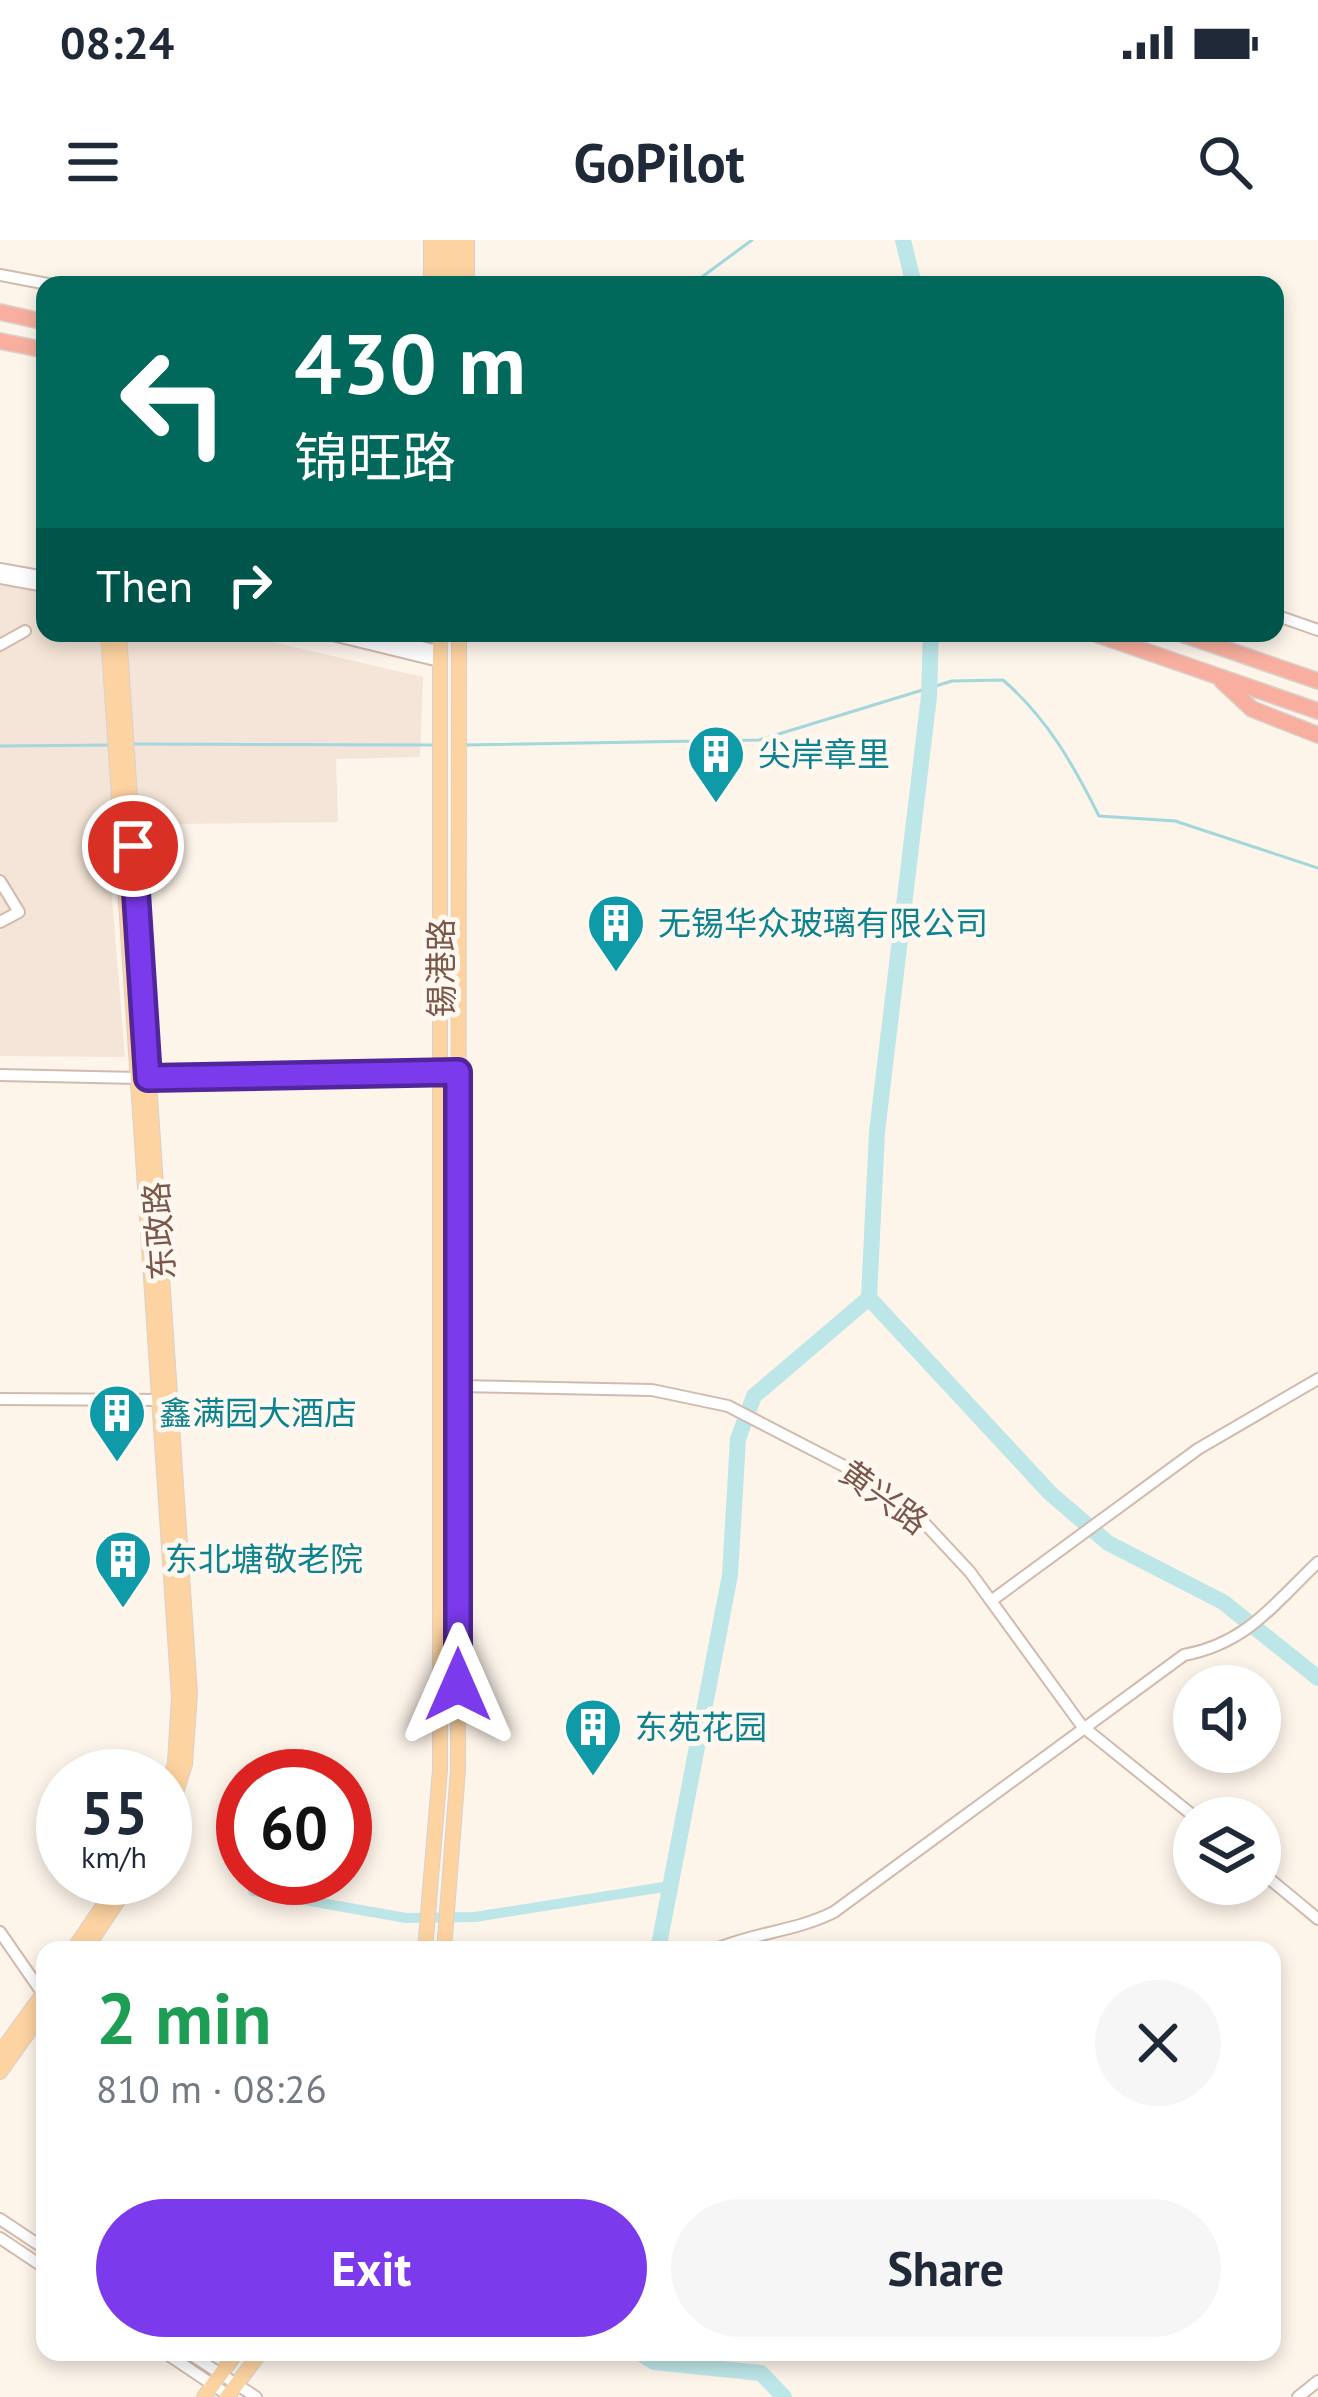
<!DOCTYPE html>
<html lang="en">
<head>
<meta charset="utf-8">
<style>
	body { margin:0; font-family:"PT Sans","Noto Sans SC",sans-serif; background:#f6f6f7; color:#1f2937; height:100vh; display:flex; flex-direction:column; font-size:45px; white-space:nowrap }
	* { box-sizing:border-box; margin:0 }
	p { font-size:39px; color:#747a83 }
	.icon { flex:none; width:66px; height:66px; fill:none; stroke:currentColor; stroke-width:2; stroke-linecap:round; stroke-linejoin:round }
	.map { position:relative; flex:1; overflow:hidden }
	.panel { position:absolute; left:36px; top:1701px; width:1245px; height:420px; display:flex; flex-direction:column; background:#fff; border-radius:24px; box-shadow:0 6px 18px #0003 }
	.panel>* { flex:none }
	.banner { position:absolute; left:36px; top:36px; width:1248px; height:366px; border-radius:24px; box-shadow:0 6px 18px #0003; background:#00695c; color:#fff; overflow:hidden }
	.buttons { position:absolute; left:1173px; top:1425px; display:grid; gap:24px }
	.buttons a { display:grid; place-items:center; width:108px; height:108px; border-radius:50%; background:#fff; box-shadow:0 6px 18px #0003; font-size:60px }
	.speed { position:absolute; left:36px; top:1509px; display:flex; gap:24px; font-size:60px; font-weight:700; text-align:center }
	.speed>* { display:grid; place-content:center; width:156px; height:156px; border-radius:50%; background:#fff; box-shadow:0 6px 18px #0003; line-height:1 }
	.speed small { font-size:30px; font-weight:400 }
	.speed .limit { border:18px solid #d22; background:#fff; color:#111 }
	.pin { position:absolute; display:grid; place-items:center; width:102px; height:102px; color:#fff; margin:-51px; border:6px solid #fff; border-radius:50%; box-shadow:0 3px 12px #0007 }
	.me { position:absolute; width:132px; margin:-66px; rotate:0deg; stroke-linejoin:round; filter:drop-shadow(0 0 9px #0008) }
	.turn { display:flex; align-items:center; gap:42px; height:252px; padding:0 60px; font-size:54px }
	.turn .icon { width:156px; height:156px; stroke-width:2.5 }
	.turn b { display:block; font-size:84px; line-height:102px }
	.then { display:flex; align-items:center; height:114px; padding:0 60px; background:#0003; gap:24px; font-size:45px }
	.round { display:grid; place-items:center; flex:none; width:126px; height:126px; border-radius:63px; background:#f6f6f7 }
	.head { display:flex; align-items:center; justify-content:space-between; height:204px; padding:0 60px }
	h1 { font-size:72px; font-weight:600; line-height:90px; color:#1e9e55 }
	.action { display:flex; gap:24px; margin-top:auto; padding:24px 60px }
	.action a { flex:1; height:138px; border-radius:72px; background:#7c3aed; color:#fff; font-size:48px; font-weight:600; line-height:138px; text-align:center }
	.action a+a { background:#f6f6f7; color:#1f2937 }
	.status { display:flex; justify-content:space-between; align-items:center; height:84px; padding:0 60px; background:#fff; direction:ltr }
	.status svg { height:33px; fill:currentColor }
	header { display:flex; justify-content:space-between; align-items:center; height:156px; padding:0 60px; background:#fff; font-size:54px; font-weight:600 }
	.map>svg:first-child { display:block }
	.residential { fill:#f5e5d8 }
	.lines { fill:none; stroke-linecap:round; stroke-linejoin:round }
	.stream { stroke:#a2d7db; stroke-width:3 }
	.canal { stroke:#bde6e8; stroke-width:10 }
	.river { stroke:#bde6e8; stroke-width:16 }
	.minor-casing { stroke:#d1baae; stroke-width:14 }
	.major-casing { stroke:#dad0cd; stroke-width:16 }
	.highway-casing { stroke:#dad0cd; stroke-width:18 }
	.minor { stroke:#fff; stroke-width:10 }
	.major { stroke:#fdd3a1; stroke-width:14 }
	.highway { stroke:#f9af9f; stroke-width:15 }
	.route-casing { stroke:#51269a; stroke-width:30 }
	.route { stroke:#7c3aed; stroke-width:21 }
	.labels { text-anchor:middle; stroke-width:10; stroke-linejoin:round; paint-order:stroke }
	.culture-label { font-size:33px; fill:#0d838f; stroke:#fff8f1; text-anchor:start }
	.street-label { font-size:33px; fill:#7a584b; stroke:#fff8f1 }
</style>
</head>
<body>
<div class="status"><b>08:24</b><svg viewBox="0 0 49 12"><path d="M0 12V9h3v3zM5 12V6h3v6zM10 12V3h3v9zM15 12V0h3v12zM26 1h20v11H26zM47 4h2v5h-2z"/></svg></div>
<header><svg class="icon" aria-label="menu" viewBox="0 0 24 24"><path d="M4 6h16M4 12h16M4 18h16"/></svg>GoPilot<svg class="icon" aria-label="search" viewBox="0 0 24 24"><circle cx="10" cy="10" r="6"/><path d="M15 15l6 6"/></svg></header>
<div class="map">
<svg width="1318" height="2157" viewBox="0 0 1318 2157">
	<rect width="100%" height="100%" fill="#fdf4ea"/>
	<path class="residential" d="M0 344 45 352V393H233L423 437 420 517 336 519 338 582 106 585 125 817 0 816Z"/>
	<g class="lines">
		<path class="stream" d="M691 45 752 0
			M134 504 436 505
			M464 505 759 500 952 441 1003 440C1047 478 1073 524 1099 576L1175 581 1318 628
			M0 506 112 505"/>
		<path class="canal" d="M253 1651 406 1678 475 1677 670 1646"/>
		<path class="river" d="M903 0 914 45
			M869 1058 1050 1253 1108 1303 1223 1362 1318 1438
			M658 1710 730 1335 738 1199 754 1156 869 1058 877 892 929 456 931 393
			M638 2112 654 2122 761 2133 784 2157"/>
		<defs>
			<path id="minor" d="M0 35 53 45
				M0 329 45 337
				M0 338 45 346
				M1275 375 1318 390
				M324 393 439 421
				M361 393 439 411
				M0 405 25 391
				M0 641 19 672 0 682
				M0 835 138 838 459 832
				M458 1146 652 1150 728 1166 871 1240 915 1273 970 1332 1082 1486 1196 1578
				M0 1159 166 1160
				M991 1361 1198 1209 1318 1139
				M1260 1631 1318 1679
				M0 1692 45 1757
				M714 1710C755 1692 794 1692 834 1672L1184 1415C1247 1403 1273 1365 1318 1322
				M0 1979 45 2009
				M0 1998 45 2028
				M164 2112 231 2157
				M187 2112 256 2157
				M1298 2157 1318 2141"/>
			<path id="major" d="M431 0V45
				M444 0V45
				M455 0V45
				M467 0V45
				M108 393 179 1457 175 1523 165 1557
				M119 393 190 1454 185 1524 165 1587
				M73 1710 122 1638
				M85 1710 133 1638
				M425 1710 440 1530V393
				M444 1710 458 1530 459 393
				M0 1813 45 1751
				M0 1832 45 1769
				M204 2157 237 2112
				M227 2157 261 2112"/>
			<path id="highway" d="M0 72 45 82
				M0 101 45 110
				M1093 393 1318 471
				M1179 393 1318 441
				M1222 441 1252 469 1318 495"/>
		</defs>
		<use href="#minor" class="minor-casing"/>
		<use href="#major" class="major-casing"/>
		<use href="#highway" class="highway-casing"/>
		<use href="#minor" class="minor"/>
		<use href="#major" class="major"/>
		<use href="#highway" class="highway"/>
	</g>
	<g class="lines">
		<defs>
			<path id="route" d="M133 606 148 838 458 832V1445"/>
		</defs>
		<use href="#route" class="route-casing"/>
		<use href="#route" class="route"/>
	</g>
	<defs>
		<symbol id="building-pin" viewBox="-11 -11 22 30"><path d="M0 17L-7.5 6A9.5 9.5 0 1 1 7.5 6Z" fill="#0f9aa8" stroke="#fff8f1"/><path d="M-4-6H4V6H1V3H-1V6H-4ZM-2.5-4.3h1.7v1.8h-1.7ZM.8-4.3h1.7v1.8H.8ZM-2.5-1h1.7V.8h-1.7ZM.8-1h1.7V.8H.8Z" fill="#fff"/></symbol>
	</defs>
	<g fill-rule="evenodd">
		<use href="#building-pin" x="683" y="481" width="66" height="90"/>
		<use href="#building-pin" x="583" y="650" width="66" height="90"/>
		<use href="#building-pin" x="84" y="1140" width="66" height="90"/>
		<use href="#building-pin" x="90" y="1286" width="66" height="90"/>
		<use href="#building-pin" x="560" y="1454" width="66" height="90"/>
	</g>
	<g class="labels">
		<g class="culture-label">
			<text x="758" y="526">尖岸章里</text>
			<text x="658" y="695">无锡华众玻璃有限公司</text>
			<text x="159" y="1185">鑫满园大酒店</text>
			<text x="165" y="1331">东北塘敬老院</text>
			<text x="635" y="1499">东苑花园</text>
		</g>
		<g class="street-label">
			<text transform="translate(441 728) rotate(-90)" y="12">锡港路</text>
			<text transform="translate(159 991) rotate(-94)" y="12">东政路</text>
			<text transform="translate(884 1257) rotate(36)" y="12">黄兴路</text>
		</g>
	</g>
</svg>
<div class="buttons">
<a><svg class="icon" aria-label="sound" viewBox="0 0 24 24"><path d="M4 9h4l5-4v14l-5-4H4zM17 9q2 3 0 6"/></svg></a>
<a><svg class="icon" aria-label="layers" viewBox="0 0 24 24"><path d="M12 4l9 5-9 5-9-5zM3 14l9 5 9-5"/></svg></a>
</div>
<div class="speed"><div>55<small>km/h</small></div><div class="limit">60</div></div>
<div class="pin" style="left:133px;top:606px;background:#d93025"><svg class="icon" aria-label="arrive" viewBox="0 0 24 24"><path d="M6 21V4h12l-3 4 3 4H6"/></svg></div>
<svg class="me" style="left:458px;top:1445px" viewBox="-20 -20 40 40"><path d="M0-17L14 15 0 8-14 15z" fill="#7c3aed" stroke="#fff" stroke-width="4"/></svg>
<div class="banner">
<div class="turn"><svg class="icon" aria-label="left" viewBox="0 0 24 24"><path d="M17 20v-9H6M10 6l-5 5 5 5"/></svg><div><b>430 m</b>锦旺路</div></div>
<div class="then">Then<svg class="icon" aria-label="right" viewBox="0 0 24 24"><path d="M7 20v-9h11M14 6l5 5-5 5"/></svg></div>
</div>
<section class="panel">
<div class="head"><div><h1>2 min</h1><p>810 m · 08:26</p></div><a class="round"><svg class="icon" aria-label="close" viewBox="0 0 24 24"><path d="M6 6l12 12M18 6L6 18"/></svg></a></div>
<div class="action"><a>Exit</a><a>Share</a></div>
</section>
</div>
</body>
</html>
